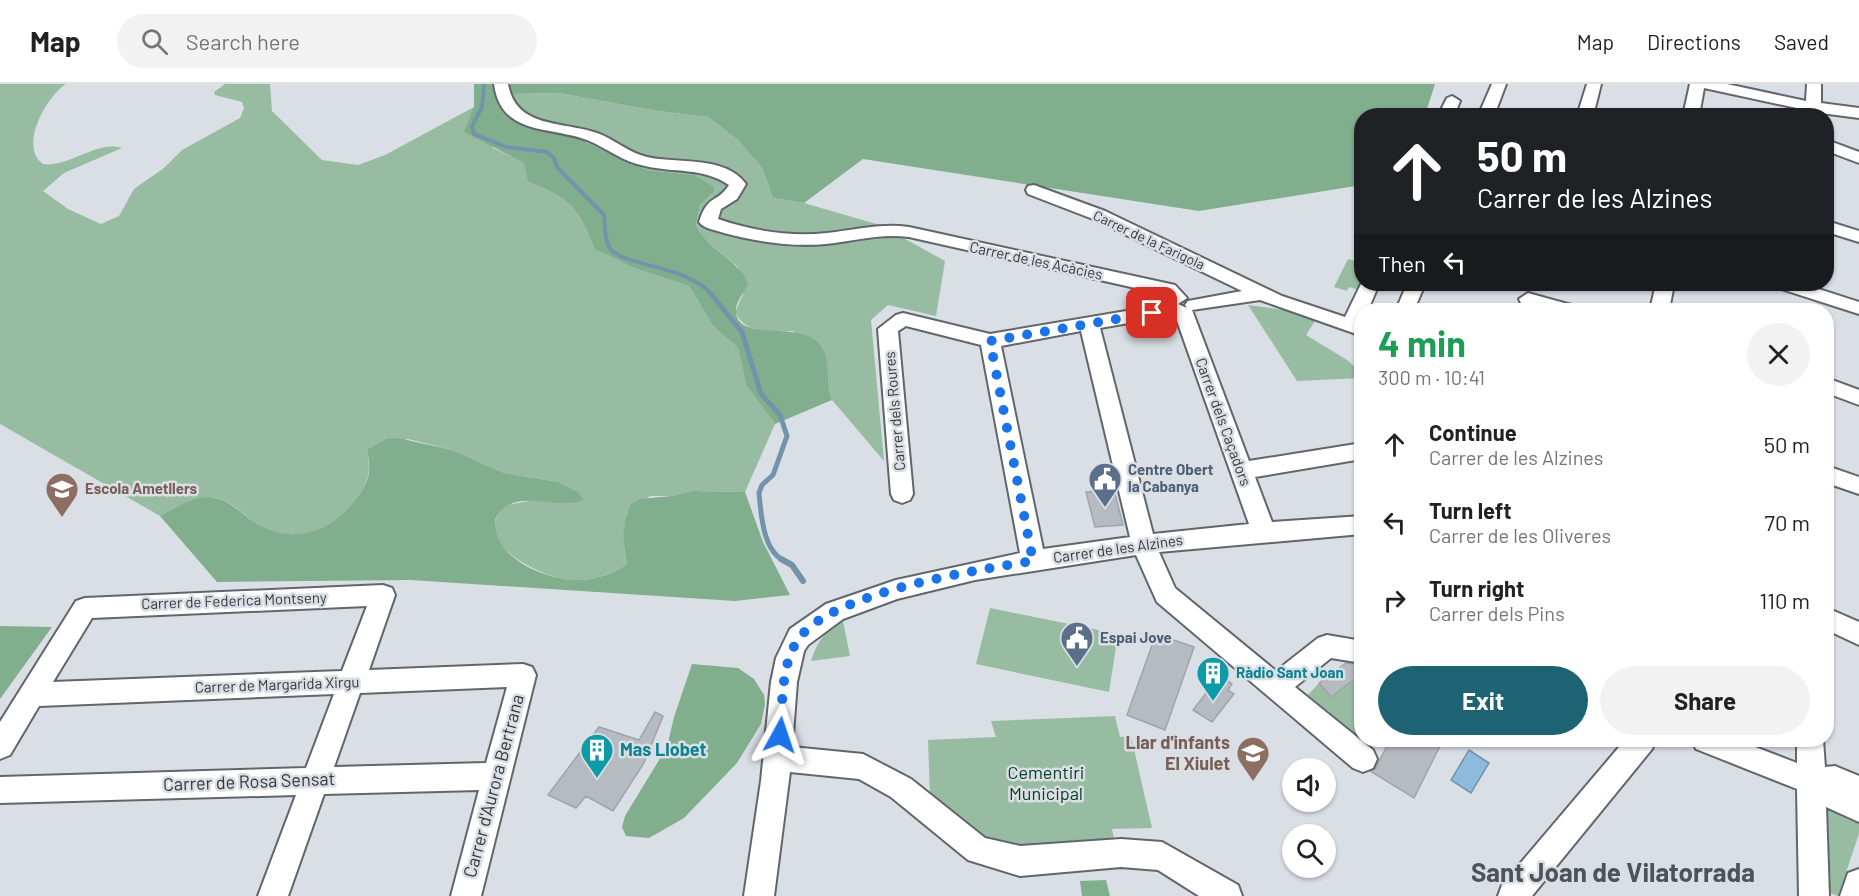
<!DOCTYPE html>
<html lang="en">
<head>
<meta charset="utf-8">
<style>
	body { margin:0; font-family:Barlow,sans-serif; background:#f2f2f2; color:#222; height:100vh; display:flex; flex-direction:column; font-size:22px; white-space:nowrap }
	* { box-sizing:border-box; margin:0 }
	p { font-size:20px; color:#767676 }
	.icon { flex:none; width:33px; height:33px; fill:none; stroke:currentColor; stroke-width:2; stroke-linecap:round; stroke-linejoin:round }
	.map { position:relative; flex:1; overflow:hidden }
	.panel { position:absolute; left:1354px; top:219px; width:480px; height:444px; display:flex; flex-direction:column; background:#fff; border-radius:24px; box-shadow:0 2px 4px #0004 }
	.panel>* { flex:none }
	.banner { position:absolute; left:1354px; top:24px; width:480px; height:183px; border-radius:24px; box-shadow:0 2px 4px #0004; background:#202124; color:#fff; overflow:hidden }
	.tools { position:absolute; left:1282px; top:674px; display:grid; gap:12px }
	.tools a { display:grid; place-items:center; width:54px; height:54px; border-radius:50%; background:#fff; box-shadow:0 2px 4px #0004; font-size:30px }
	.pin { position:absolute; display:grid; place-items:center; width:51px; height:51px; color:#fff; margin:-26px; border-radius:12px; box-shadow:0 3px 9px #0006 }
	.me { position:absolute; width:66px; margin:-33px; rotate:5deg; stroke-linejoin:round; filter:drop-shadow(0 0 4px #0008) }
	.turn { display:flex; align-items:center; gap:21px; height:126px; padding:0 24px; font-size:27px }
	.turn .icon { width:78px; height:78px; stroke-width:2.5 }
	.turn b { display:block; font-size:42px; line-height:51px }
	.then { display:flex; align-items:center; height:57px; padding:0 24px; background:#0003; gap:12px; font-size:22px }
	.round { display:grid; place-items:center; flex:none; width:63px; height:63px; border-radius:32px; background:#f2f2f2 }
	.head { display:flex; align-items:center; justify-content:space-between; height:102px; padding:0 24px }
	h1 { font-size:36px; font-weight:700; line-height:45px; color:#1e9e55 }
	.cta { display:flex; gap:12px; margin-top:auto; padding:12px 24px }
	.cta a { flex:1; height:69px; border-radius:36px; background:#1e6374; color:#fff; font-size:24px; font-weight:700; line-height:69px; text-align:center }
	.cta a+a { background:#f2f2f2; color:#222 }
	ul { padding:0; list-style:none }
	li { display:flex; align-items:center; gap:18px; height:78px; padding:0 24px }
	li div { flex:1 }
	li b { display:block; font-size:22px }
	li em { font-style:normal }
	header { display:flex; align-items:center; gap:36px; box-sizing:border-box; height:84px; padding:0 30px; background:#fff; border-bottom:2px solid #e0e0e0 }
	header strong { font-size:28px }
	nav { display:flex; gap:33px; margin-inline-start:auto; font-size:21px }
	.search { width:420px; height:54px; background:#f2f2f2; display:flex; align-items:center; gap:15px; box-sizing:border-box; padding:0 21px; border-radius:33px; color:#767676; font-size:22px }
	.map>svg:first-child { display:block }
	.green { fill:#98bca1 }
	.forest { fill:#81ae8d }
	.water { fill:#8cbbdb; stroke:#7294ab; stroke-width:1.5 }
	.lines { fill:none; stroke-linecap:round; stroke-linejoin:round }
	.stream-far2 { stroke:#7294ab; stroke-width:4 }
	.stream-far1 { stroke:#7294ab; stroke-width:5 }
	.stream { stroke:#7294ab; stroke-width:6 }
	.building { fill:#b6bbc2; stroke:#9fa4ab; stroke-width:1.5 }
	.minor-casing { stroke:#61666c; stroke-width:4 }
	.minor { fill:#fff; fill-rule:evenodd }
	.route { stroke:#1a73e8; stroke-width:10; stroke-dasharray:0 18 }
	.labels { text-anchor:middle; stroke-width:5; stroke-linejoin:round; paint-order:stroke }
	.far-street-label { font-size:14px; fill:#36383b; stroke:#dadfe6 }
	.street-label { font-size:15px; fill:#36383b; stroke:#dadfe6 }
	.service-label { font-size:15px; font-weight:bold; fill:#4e5e75; stroke:#dadfe6; text-anchor:start }
	.education-label { font-size:15px; font-weight:bold; fill:#785e54; stroke:#dadfe6; text-anchor:start }
	.culture-label { font-size:15px; font-weight:bold; fill:#0d838f; stroke:#dadfe6; text-anchor:start }
	.near-education-label { font-size:18px; font-weight:bold; fill:#785e54; stroke:#dadfe6; text-anchor:end }
	.near-culture-label { font-size:18px; font-weight:bold; fill:#0d838f; stroke:#dadfe6; text-anchor:start }
	.near-park-label { font-size:18px; fill:#094020; stroke:#dadfe6 }
	.near-street-label { font-size:18px; fill:#36383b; stroke:#dadfe6 }
	.near-district-label { font-size:26px; font-weight:bold; fill:#4e5358; stroke:#dadfe6 }
</style>
</head>
<body>
<header>
<strong>Map</strong>
<div class="search"><svg class="icon" aria-label="search" viewBox="0 0 24 24"><circle cx="10" cy="10" r="6"/><path d="M15 15l6 6"/></svg>Search here</div>
<nav><a>Map</a><a>Directions</a><a>Saved</a></nav>
</header>
<div class="map">
<svg width="1859" height="812" viewBox="0 0 1859 812">
	<rect width="100%" height="100%" fill="#dadfe6"/>
	<path class="green" d="M0 0H66C47 12 18 62 43 80 69 84 96 56 122 64L64 89 43 107 68 125 101 140 119 132 134 105 164 84 182 66 240 34 244 24 242 18 215 11 214 8 225 0H270L272 27 322 76 358 81 385 71 474 23 493 64 525 79 528 98C571 115 578 122 596 165L634 184 689 202 713 242 738 264 746 301 775 340 745 408 692 407 672 412H650L627 429 623 455 627 480C610 491 590 498 570 496 539 493 465 456 507 421L578 408 558 398 504 389 452 366 408 355 367 366C372 394 367 402 349 423 324 452 286 460 254 438 242 429 227 414 211 413 192 413 176 424 160 432L0 340Z
		M558 9 658 27 708 33 738 56 762 84 773 114 804 119 880 141 945 177 936 232 888 221 871 236 884 377 832 316 793 247C771 247 746 251 735 228L743 210 738 183 704 155 696 141 700 121 714 108 694 91 647 86 582 56 519 40 510 34 514 10Z
		M1348 175 1362 179V199L1359 206 1349 203 1347 207 1334 203Z
		M1248 221 1284 226 1315 237 1306 251 1347 276 1362 289V294L1297 297Z
		M990 524 1118 550 1109 608 976 580Z
		M843 537 850 572 811 577C817 559 825 545 843 537Z
		M1353 596 1362 604V655L1308 611 1319 599 1331 613Z
		M1115 632 1120 653 1131 652 1152 744 1112 745 1115 761 1018 765 981 755 930 712 928 656 996 653 991 637Z
		M1826 720 1859 733V750L1838 812 1827 808Z"/>
	<path class="forest" d="M474 0H1435L1425 31 1362 32V101L1199 127 863 75 804 119 773 114 762 84 738 56 708 33 658 27 558 9 514 10 509 31 513 37 582 56 647 86 694 91 714 103V108L700 121 696 141C707 166 737 174 748 199 745 208 734 219 736 229 740 259 802 235 821 262 832 278 824 299 832 316L775 340 746 301 738 264 713 242 689 202 634 184 595 165C578 122 571 115 528 98L524 79 464 48 474 23Z
		M398 354 452 366 504 389 558 398 578 408 583 416C554 428 512 400 495 436 492 475 550 498 583 496 598 495 614 489 627 480L623 455 625 437 630 421 639 415 672 412 692 407 745 408 763 458 790 511 735 517 411 496 217 498 160 432C176 424 192 412 211 413 228 415 241 429 254 438 286 459 324 452 349 423 367 402 373 394 367 366L386 355Z
		M0 542 52 543 0 615Z
		M692 580 738 584 754 595 764 611 765 620 761 640 737 679 684 734 649 754 626 752 622 743 625 732 667 663 674 633Z
		M1106 796 1110 812H1082L1080 797Z"/>
	<path class="water" d="M1469 666 1489 679 1471 709 1451 696Z"/>
	<g class="lines">
		<path class="stream-far2" d="M484 0 482 23 472 42 474 50 506 63 547 68 554 74 557 83 604 131C605 142 604 153 609 163 620 183 687 180 712 211"/>
		<path class="stream-far1" d="M710 209 742 248 761 310 780 331 787 352 773 391 762 401 759 409C761 430 763 466 783 476"/>
		<path class="stream" d="M781 475 792 481 803 497"/>
	</g>
	<path class="building" d="M1114 406 1123 441 1095 443 1086 408Z
		M1156 550 1194 563 1165 646 1127 631Z
		M1346 579 1362 581V604L1353 596 1331 613 1319 599Z
		M1220 591 1232 600 1228 606 1234 610 1212 638 1193 626Z
		M655 628 663 632 644 679 613 727 586 712 576 724 548 711 599 643 639 656Z
		M1390 656H1443L1414 714 1370 687 1375 685Z"/>
	<g class="lines">
		<defs>
			<path id="minor" d="M494 0H508C516 45 563 37 597 49 614 55 629 69 647 73 677 80 725 71 746 100L737 115 721 125 718 135C753 147 790 153 827 149 855 146 881 139 909 143L1175 201 1187 214 1178 220 1187 224 1185 221 1188 217 1242 207 1093 135 1028 110 1026 106 1028 102 1034 101 1105 127 1282 212 1345 233 1362 198 1379 200 1368 226H1362V252L1260 216 1192 226 1249 377 1362 359V375L1255 393 1272 438 1362 432V450L1159 468 1175 504 1276 587 1318 554 1327 551 1362 557V579L1331 574 1295 603 1373 666 1377 675 1373 684 1363 688 1353 684 1157 518 1136 471 975 496 897 515 843 535 808 561 804 567 797 598 792 663 863 670 911 695 985 754 1020 762 1121 755 1162 758 1238 801 1242 812H1199L1158 786 1121 783 1020 792 968 776 891 713 859 695 790 688 774 812H744L761 697 771 598 776 574 790 545 826 520 896 496 1020 469 981 261 906 242 898 247 913 410 910 416 902 419 894 416 891 410 878 245 896 231 903 229 990 250 1174 219 1162 210 909 153C880 149 854 157 826 160 792 163 757 158 724 149 716 146 704 145 699 138 708 109 717 120 729 101 703 83 674 89 645 82 623 78 607 64 587 56 549 42 501 52 494 0ZM1175 231 1249 440 1153 450 1100 244ZM1081 247 1130 453 1043 465 1001 262Z
				M1492 0H1506L1494 32H1478Z
				M1587 0H1601L1593 32H1577Z
				M1690 0H1727L1806 17 1807 0H1821V19L1859 24V34L1821 29V32H1805L1806 26 1704 4 1699 32H1683Z
				M1452 12 1460 17 1454 32H1438L1447 14Z
				M1827 56 1859 68V79L1827 67Z
				M1827 137 1859 147V158L1827 148Z
				M1407 200H1425L1414 226H1396Z
				M1656 200H1674L1669 226H1650Z
				M1776 200H1803L1859 218V230L1778 204Z
				M1528 209 1575 222 1578 226H1547L1521 219 1519 215Z
				M1827 294 1859 306V321L1827 309Z
				M1827 382 1859 393V410L1827 399Z
				M383 501 392 504 395 511 369 586 523 580 532 583 536 591 481 812H451L479 706 324 710 288 812H258L296 711 0 719V693L306 684 334 610 39 622 10 671 0 675V638L76 517 85 514ZM367 522 342 587 53 598 92 534ZM507 603 486 679 334 683 360 609Z
				M1827 524 1859 538V561L1827 546Z
				M1625 656H1656L1652 665 1532 812H1498L1502 801Z
				M1692 656H1737L1797 679V656H1823L1825 683 1835 682 1859 692V738L1826 723 1829 812H1799L1797 705 1696 665Z
				M1859 785V812H1840L1848 789Z"/>
		</defs>
		<use href="#minor" class="minor-casing"/>
		<use href="#minor" class="minor"/>
	</g>
	<g class="lines">
		<path class="route" d="M780 651C783 620 780 579 800 553 835 508 976 486 1033 477L990 257 1152 229"/>
	</g>
	<defs>
		<symbol id="civic-pin" viewBox="-11 -11 22 30"><path d="M0 17L-7.5 6A9.5 9.5 0 1 1 7.5 6Z" fill="#5c6f8a" stroke="#dadfe6"/><path d="M-.6-6.5H3V-4.5H.6V-3L4-1V1h2V6H-6V1h2V-1L-.6-3ZM-1.2 2.5V6h2.4V2.5Z" fill="#fff"/></symbol>
		<symbol id="school-pin" viewBox="-11 -11 22 30"><path d="M0 17L-7.5 6A9.5 9.5 0 1 1 7.5 6Z" fill="#8d6e63" stroke="#dadfe6"/><path d="M0-5L7-2L0 1L-7-2ZM-4 1L0 2.5L4 1V4Q0 6-4 4Z" fill="#fff"/></symbol>
		<symbol id="building-pin" viewBox="-11 -11 22 30"><path d="M0 17L-7.5 6A9.5 9.5 0 1 1 7.5 6Z" fill="#0f9aa8" stroke="#dadfe6"/><path d="M-4-6H4V6H1V3H-1V6H-4ZM-2.5-4.3h1.7v1.8h-1.7ZM.8-4.3h1.7v1.8H.8ZM-2.5-1h1.7V.8h-1.7ZM.8-1h1.7V.8H.8Z" fill="#fff"/></symbol>
	</defs>
	<g fill-rule="evenodd">
		<use href="#civic-pin" x="1086" y="376" width="38" height="52"/>
		<use href="#school-pin" x="43" y="386" width="38" height="52"/>
		<use href="#civic-pin" x="1058" y="535" width="38" height="52"/>
		<use href="#building-pin" x="1194" y="570" width="38" height="52"/>
		<use href="#building-pin" x="578" y="647" width="38" height="52"/>
		<use href="#school-pin" x="1234" y="650" width="38" height="52"/>
	</g>
	<g class="labels">
		<g class="far-street-label">
			<text transform="translate(1149 156) rotate(25)" y="5">Carrer de la Farigola</text>
		</g>
		<g class="street-label">
			<text transform="translate(1036 177) rotate(12)" y="5">Carrer de les Acàcies</text>
			<text transform="translate(895 327) rotate(-95)" y="5">Carrer dels Roures</text>
			<text transform="translate(1223 338) rotate(70)" y="5">Carrer dels Caçadors</text>
			<text transform="translate(1118 465) rotate(-8)" y="5">Carrer de les Alzines</text>
			<text transform="translate(234 517) rotate(-2)" y="5">Carrer de Federica Montseny</text>
			<text transform="translate(277 601) rotate(-2)" y="5">Carrer de Margarida Xirgu</text>
		</g>
		<g class="service-label">
			<text x="1128" y="391">Centre Obert<tspan x="1128" dy="17">la Cabanya</tspan></text>
			<text x="1100" y="559">Espai Jove</text>
		</g>
		<g class="education-label">
			<text x="85" y="410">Escola Ametllers</text>
		</g>
		<g class="culture-label">
			<text x="1236" y="594">Ràdio Sant Joan</text>
		</g>
		<g class="near-education-label">
			<text x="1230" y="665">Llar d'infants<tspan x="1230" dy="21">El Xiulet</tspan></text>
		</g>
		<g class="near-culture-label">
			<text x="620" y="672">Mas Llobet</text>
		</g>
		<g class="near-park-label">
			<text x="1046" y="695">Cementiri<tspan x="1046" dy="21">Municipal</tspan></text>
		</g>
		<g class="near-street-label">
			<text transform="translate(249 698) rotate(-2)" y="6">Carrer de Rosa Sensat</text>
			<text transform="translate(494 702) rotate(-75)" y="6">Carrer d'Aurora Bertrana</text>
		</g>
		<g class="near-district-label">
			<text x="1613" y="798">Sant Joan de Vilatorrada</text>
		</g>
	</g>
</svg>
<div class="tools">
<a><svg class="icon" aria-label="sound" viewBox="0 0 24 24"><path d="M4 9h4l5-4v14l-5-4H4zM17 9q2 3 0 6"/></svg></a>
<a><svg class="icon" aria-label="search" viewBox="0 0 24 24"><circle cx="10" cy="10" r="6"/><path d="M15 15l6 6"/></svg></a>
</div>
<div class="pin" style="left:1152px;top:229px;background:#d93025"><svg class="icon" aria-label="arrive" viewBox="0 0 24 24"><path d="M6 21V4h12l-3 4 3 4H6"/></svg></div>
<svg class="me" style="left:780px;top:651px" viewBox="-20 -20 40 40"><path d="M0-17L14 15 0 8-14 15z" fill="#1a73e8" stroke="#fff" stroke-width="4"/></svg>
<div class="banner">
<div class="turn"><svg class="icon" aria-label="ahead" viewBox="0 0 24 24"><path d="M12 20V5M6 11l6-6 6 6"/></svg><div><b>50 m</b>Carrer de les Alzines</div></div>
<div class="then">Then<svg class="icon" aria-label="left" viewBox="0 0 24 24"><path d="M17 20v-9H6M10 6l-5 5 5 5"/></svg></div>
</div>
<section class="panel">
<div class="head"><div><h1>4 min</h1><p>300 m · 10:41</p></div><a class="round"><svg class="icon" aria-label="close" viewBox="0 0 24 24"><path d="M6 6l12 12M18 6L6 18"/></svg></a></div>
<ul>
<li><svg class="icon" aria-label="ahead" viewBox="0 0 24 24"><path d="M12 20V5M6 11l6-6 6 6"/></svg><div><b>Continue</b><p>Carrer de les Alzines</p></div><em>50 m</em></li>
<li><svg class="icon" aria-label="left" viewBox="0 0 24 24"><path d="M17 20v-9H6M10 6l-5 5 5 5"/></svg><div><b>Turn left</b><p>Carrer de les Oliveres</p></div><em>70 m</em></li>
<li><svg class="icon" aria-label="right" viewBox="0 0 24 24"><path d="M7 20v-9h11M14 6l5 5-5 5"/></svg><div><b>Turn right</b><p>Carrer dels Pins</p></div><em>110 m</em></li>
</ul>
<div class="cta"><a>Exit</a><a>Share</a></div>
</section>
</div>
</body>
</html>
